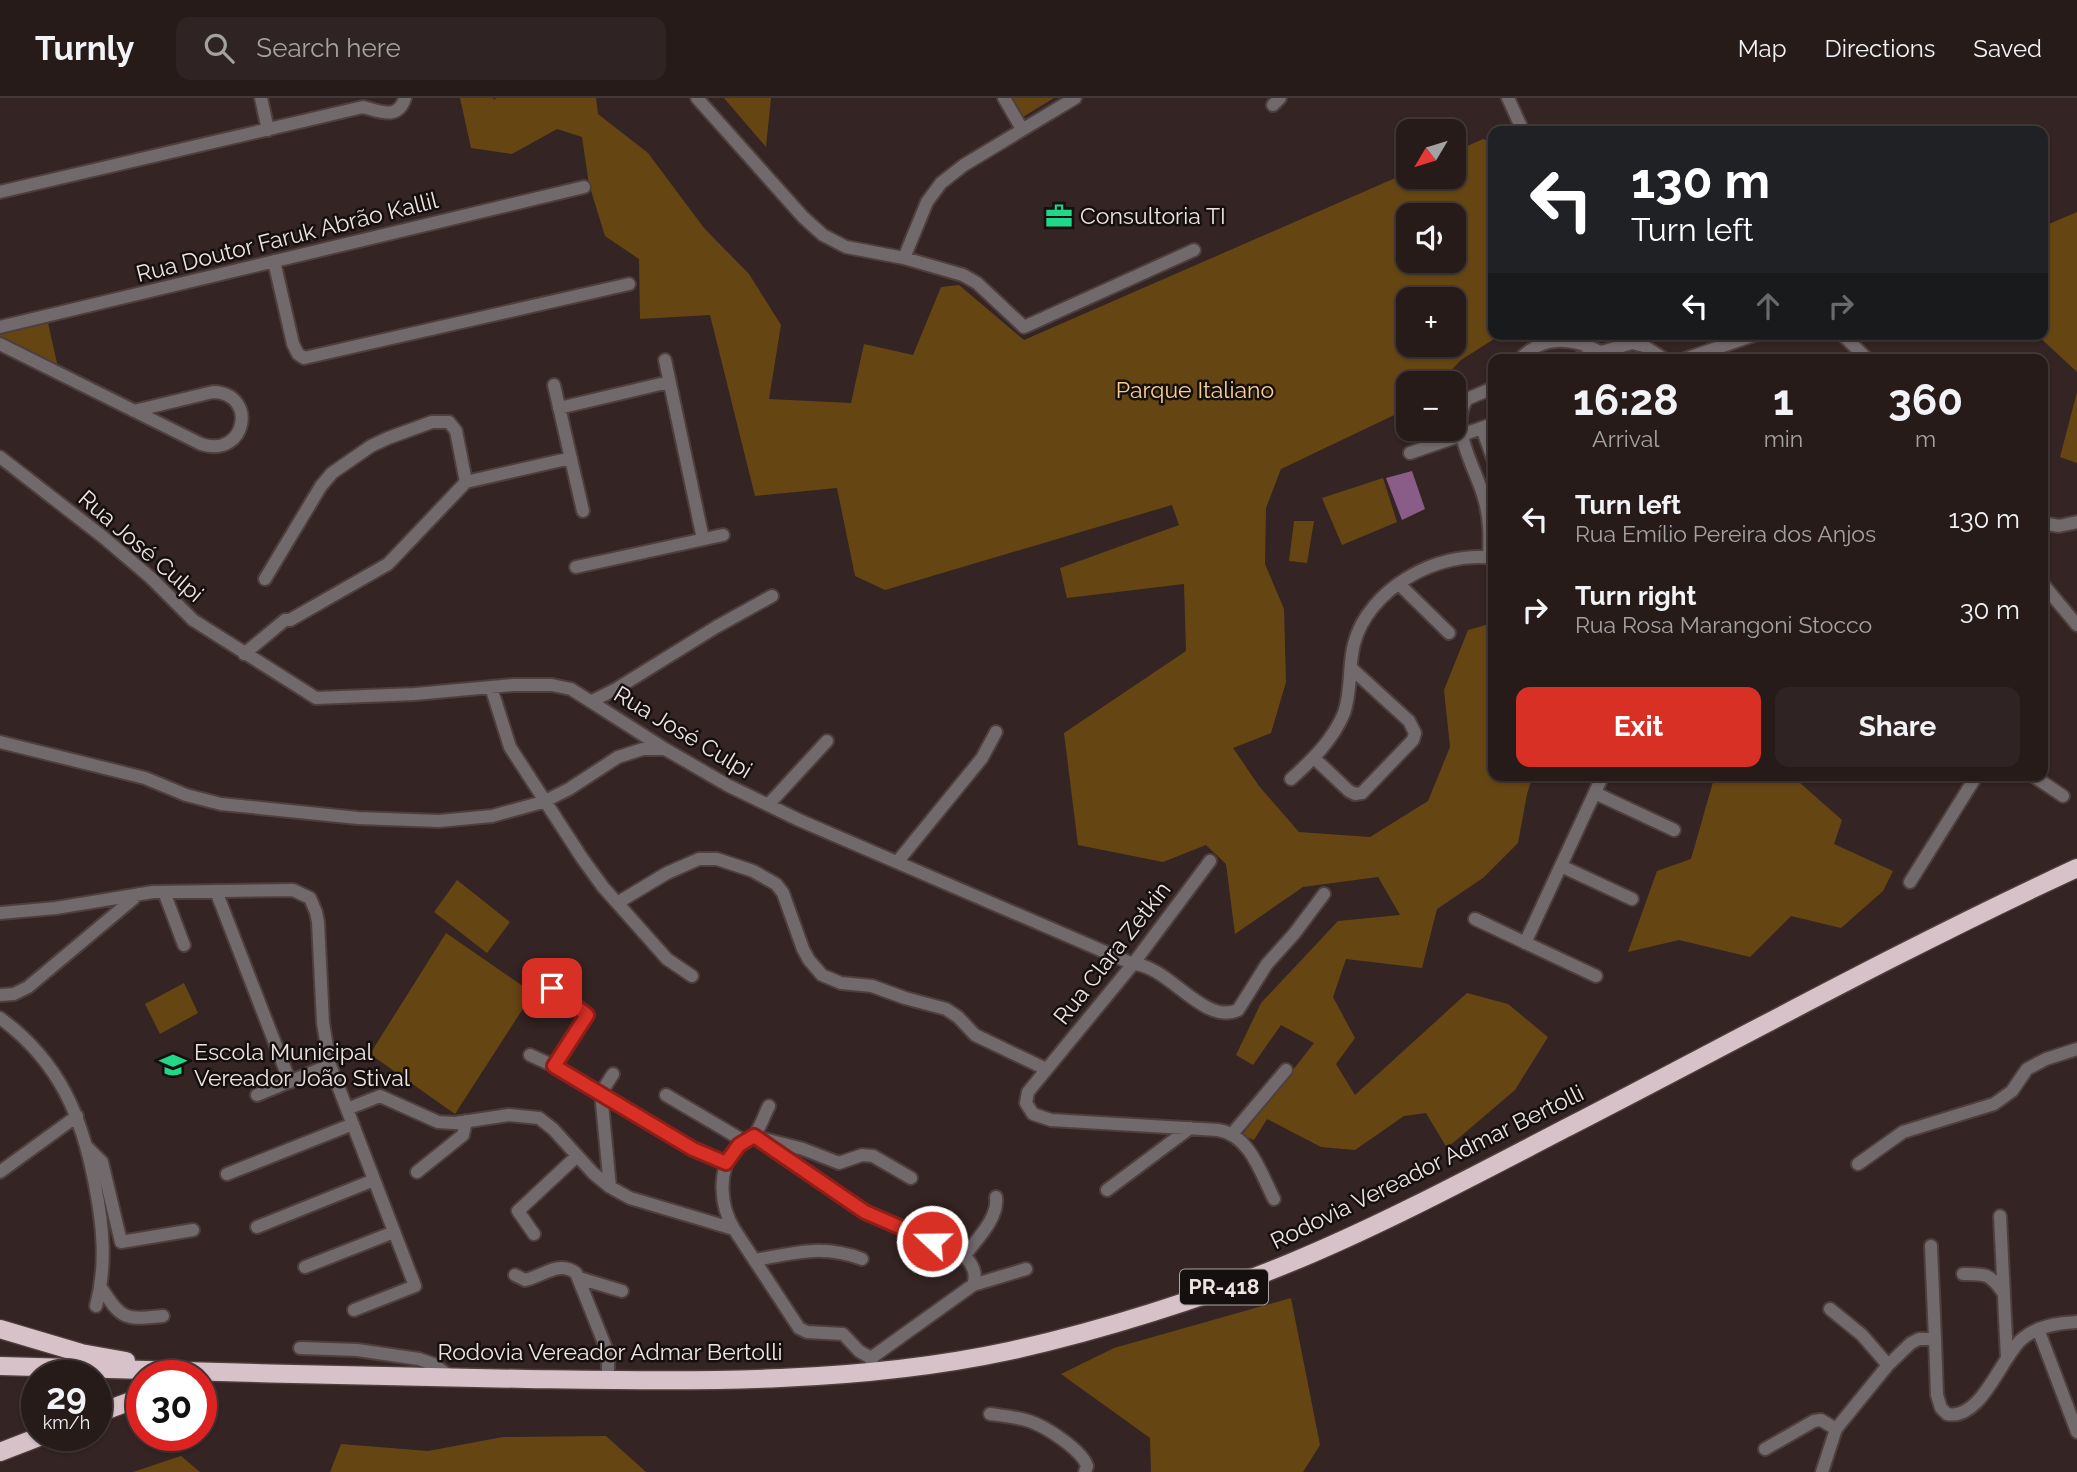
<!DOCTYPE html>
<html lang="en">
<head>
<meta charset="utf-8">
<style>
	body { margin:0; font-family:Raleway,sans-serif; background:#2f2423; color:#f1f3f6; height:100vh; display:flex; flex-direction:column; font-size:26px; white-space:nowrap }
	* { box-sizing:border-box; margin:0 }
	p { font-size:23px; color:#a4a1a2 }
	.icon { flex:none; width:38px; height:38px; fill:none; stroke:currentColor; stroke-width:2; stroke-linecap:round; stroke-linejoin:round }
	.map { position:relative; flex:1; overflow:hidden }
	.drawer { position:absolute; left:1488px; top:256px; width:560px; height:427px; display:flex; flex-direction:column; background:#271b1a; border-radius:14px; box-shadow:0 2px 5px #0004,0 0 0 2px #433939 }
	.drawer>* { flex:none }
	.top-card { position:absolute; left:1488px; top:28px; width:560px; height:214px; border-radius:14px; box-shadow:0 2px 5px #0004,0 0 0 2px #433939; background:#202124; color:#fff; overflow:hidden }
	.needle { width:46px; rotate:232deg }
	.controls { position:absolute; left:1396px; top:21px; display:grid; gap:14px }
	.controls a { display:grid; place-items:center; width:70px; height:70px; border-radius:14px; background:#271b1a; box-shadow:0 2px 5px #0004,0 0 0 2px #433939; font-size:35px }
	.speed { position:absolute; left:21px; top:1262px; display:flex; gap:14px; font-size:35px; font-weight:700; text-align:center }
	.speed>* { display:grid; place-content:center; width:91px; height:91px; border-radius:50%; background:#271b1a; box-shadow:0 2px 5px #0004,0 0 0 2px #433939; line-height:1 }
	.speed small { font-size:18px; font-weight:400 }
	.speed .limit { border:10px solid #d22; background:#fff; color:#111 }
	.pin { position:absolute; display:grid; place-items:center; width:60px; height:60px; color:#fff; margin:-30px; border-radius:14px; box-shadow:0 4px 10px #0006 }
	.me { position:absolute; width:77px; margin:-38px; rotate:291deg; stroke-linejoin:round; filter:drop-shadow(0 0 5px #0008) }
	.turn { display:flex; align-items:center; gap:24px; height:147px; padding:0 28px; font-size:32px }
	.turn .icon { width:91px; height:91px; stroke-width:2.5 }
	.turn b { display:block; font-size:49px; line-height:60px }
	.lanes { display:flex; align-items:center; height:66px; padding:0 28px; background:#0003; justify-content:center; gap:35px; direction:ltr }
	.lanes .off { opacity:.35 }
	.eta { display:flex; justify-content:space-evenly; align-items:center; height:119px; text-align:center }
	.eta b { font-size:42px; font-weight:700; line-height:49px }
	.primary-button { display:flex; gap:14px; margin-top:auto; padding:14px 28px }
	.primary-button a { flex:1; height:80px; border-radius:14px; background:#d93025; color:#fff; font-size:28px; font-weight:700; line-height:80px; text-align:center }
	.primary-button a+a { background:#2f2423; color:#f1f3f6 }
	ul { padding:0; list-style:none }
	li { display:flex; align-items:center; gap:21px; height:91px; padding:0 28px }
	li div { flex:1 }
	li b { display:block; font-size:26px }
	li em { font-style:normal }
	header { display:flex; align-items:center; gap:42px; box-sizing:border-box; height:98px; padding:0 35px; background:#271b1a; border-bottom:2px solid #433939 }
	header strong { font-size:33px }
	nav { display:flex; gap:38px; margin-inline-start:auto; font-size:24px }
	.search { width:490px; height:63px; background:#2f2423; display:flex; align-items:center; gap:18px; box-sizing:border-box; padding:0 24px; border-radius:14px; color:#a4a1a2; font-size:26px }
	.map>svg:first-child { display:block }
	.green { fill:#654613; fill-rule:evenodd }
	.water { fill:#8a5d88 }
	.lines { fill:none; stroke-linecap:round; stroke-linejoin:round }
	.minor-casing { stroke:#4e3f3e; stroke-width:16 }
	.highway-casing { stroke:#4e3f3e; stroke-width:21 }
	.minor { stroke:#71696c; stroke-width:12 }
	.highway { stroke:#d7c2ca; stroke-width:18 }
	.route-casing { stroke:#8d1f18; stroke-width:18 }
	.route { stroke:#d93025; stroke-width:12 }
	.labels { text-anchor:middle; stroke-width:5; stroke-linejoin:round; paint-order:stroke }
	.shield { fill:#160f0f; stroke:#ada3a3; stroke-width:2 }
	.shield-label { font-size:21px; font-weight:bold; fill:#eee2e2 }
	.poi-label { font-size:23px; fill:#eee2e2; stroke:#160f0f; text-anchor:start }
	.street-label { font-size:23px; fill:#eee2e2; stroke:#160f0f }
	.park-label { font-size:23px; fill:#f9ce90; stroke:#160f0f }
</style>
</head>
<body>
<header>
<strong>Turnly</strong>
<div class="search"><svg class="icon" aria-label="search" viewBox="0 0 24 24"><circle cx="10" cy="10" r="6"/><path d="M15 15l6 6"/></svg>Search here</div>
<nav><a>Map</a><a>Directions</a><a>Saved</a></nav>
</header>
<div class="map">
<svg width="2077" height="1374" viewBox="0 0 2077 1374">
	<rect width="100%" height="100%" fill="#342423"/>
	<path class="green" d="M460 0H493L494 2 496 0H596L598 16 648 55 704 130 749 176 781 227 769 301 851 305 864 246 913 257 941 189 959 187 1024 242 1409 74V79H1454V54L1483 41 1493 45V236H1502L1461 262 1439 285H1409V310L1281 371 1266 410 1265 466 1284 511 1286 584 1271 635 1233 650 1259 688 1299 734 1370 739 1428 703 1450 649 1444 592 1468 532 1493 525V677H1533L1527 696 1518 745 1483 780 1437 811 1422 870 1346 861 1333 899 1355 940 1336 966 1355 997 1467 895 1508 906 1548 939 1515 992 1447 1050 1426 1015 1404 1018 1355 1052 1321 1049 1267 1021 1254 1042 1242 1037 1314 945 1281 927 1253 967 1236 957 1261 905 1338 823 1400 817 1378 779 1303 789 1235 836 1226 766 1206 747 1163 764 1078 747 1064 635 1186 553 1184 486 1067 500 1060 470 1179 427 1172 407 885 492 855 478 837 390 755 398 710 217 640 221 639 161 605 138 589 86 582 39 557 31 512 56 471 50ZM1409 117H1454V163H1409ZM1409 201H1454V247H1409Z
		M724 0H771L766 49Z
		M1011 0H1054L1023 19Z
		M2077 114V274L2036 236H2042V129Z
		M48 225 59 274 0 243V237L3 235Z
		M2077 294V365L2060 359Z
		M1383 380 1397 424 1342 447 1322 400Z
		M1294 423H1314L1307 465 1289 463Z
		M1715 677H1791L1842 722 1834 746 1893 773 1883 793 1841 830 1791 818 1750 859 1679 842 1628 854 1657 773 1691 761Z
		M457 782 510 824 487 855 434 814Z
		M446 835 533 895 455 1016 370 956Z
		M184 885 198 915 160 936 145 906Z
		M1291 1200 1320 1347 1303 1374H1151L1150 1340 1061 1276 1114 1250Z
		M606 1338 646 1374H330L341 1346 428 1353 503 1339Z
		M181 1358 200 1374H133Z"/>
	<path class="water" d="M1412 373 1425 411 1402 422 1386 380Z"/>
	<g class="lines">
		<defs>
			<path id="minor" d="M261 0 268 32
				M697 0 803 119 823 137 846 149 904 160 963 177 977 185 1024 229 1194 152
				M1004 0 1022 31
				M1508 0 1523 33
				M1273 7 1280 0
				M0 94 363 9C379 13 398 23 405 0
				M904 160 927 104 941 85 964 67 1075 0
				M274 163 293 246 298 256 304 260 629 186
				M0 229 584 89
				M1842 236 1867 261
				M0 246 201 346C247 361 258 295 213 294L134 313
				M1520 261C1543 237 1573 239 1600 254
				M1578 261 1632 245 1644 248 1664 261
				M1685 261 1757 236
				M665 262 703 441
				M554 287 583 413
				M559 310 669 284
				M1482 330 1493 361
				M1410 355 1493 326
				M0 359 103 439 151 480 193 522 316 600 415 596 513 587H552L571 591 665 651 729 688 799 722 1133 866C1168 867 1204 928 1238 912L1267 866 1294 836 1324 796
				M2042 425 2059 428 2077 424
				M1489 460C1490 439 1490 420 1484 400 1476 370 1448 330 1467 301L1493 290
				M576 469 723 437
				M265 481 321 388 332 375 371 348 388 340 432 324H449L456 333 466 384
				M2042 485 2077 527
				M1399 486 1449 535
				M244 556 285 522H290L388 466 466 384 571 360
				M491 589 510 649 582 760 603 789 667 861 692 878
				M592 603 616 591 716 529 772 498
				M0 644 145 680 186 697 221 706 358 720 439 723 492 718 543 704 569 691 618 659 643 651H664
				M1314 660 1349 693 1355 696 1362 695 1413 642 1415 635 1409 623 1351 570
				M2032 677 2063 698
				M1291 681C1312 662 1333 642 1344 615 1352 593 1348 569 1354 546 1368 491 1438 452 1493 460
				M1595 695 1674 732
				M768 707 827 643
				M898 763 982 660 996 634
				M1210 763 1133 866 1028 994 1026 1005 1033 1016 1051 1022 1218 1032C1250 1037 1261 1076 1274 1101
				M1561 768 1632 801
				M1910 784 1977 677
				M216 793 290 984
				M164 794 184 847
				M617 805 667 775 699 761H717L753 773 776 786 783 795 803 851 809 862 822 877 841 885 872 888 905 900 946 911 958 919 975 937 1046 971
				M0 815 56 810 153 794 293 792 310 800 316 814 318 824 323 925 330 967 415 1188 354 1212
				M1475 821 1596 878
				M1525 845 1603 677
				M553 890 587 917 554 968
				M0 897 14 896 28 889 139 796
				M0 920C59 963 82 1018 95 1087 103 1128 107 1167 96 1208
				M530 957 554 968 693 1051 726 1065
				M257 997 330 967
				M666 997 744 1043
				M347 1011 380 998 438 1024 455 1025 509 1017 539 1020 553 1031 593 1075 610 1089 630 1100 734 1131 799 1230 807 1234 843 1236 859 1253 871 1260 873 1272
				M1232 1036 1286 972
				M754 1038 865 1114 954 1151C968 1159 979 1171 973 1187L871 1260
				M764 1041 803 1051 839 1065 862 1057 873 1058 911 1080
				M88 1050 102 1064 121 1144 193 1132
				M1858 1066 1903 1034 1994 1006 2012 993 2027 971 2046 961 2077 951
				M0 1074 77 1018
				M417 1074 463 1037 466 1023
				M227 1076 353 1026
				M610 1089 601 995 613 976
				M1107 1092 1190 1030
				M2000 1118 2007 1260
				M257 1129 374 1082
				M734 1131C720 1108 717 1073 735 1051 740 1045 748 1044 753 1038 760 1032 764 1017 769 1008
				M534 1136 518 1113 577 1058
				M1931 1148 1935 1241
				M965 1157C976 1142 999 1120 996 1099
				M755 1162C794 1155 822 1146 862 1161
				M305 1169 394 1134
				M1963 1176C1985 1176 1989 1175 2002 1193
				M515 1177 525 1182C543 1178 559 1162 576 1175L608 1255V1282
				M579 1180 622 1193
				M973 1187 1026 1171
				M100 1188C122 1222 124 1222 163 1218
				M1830 1211 1862 1237 1888 1267
				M2038 1231 2077 1334
				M300 1250 357 1252 419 1261 433 1266 451 1279
				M990 1316C1003 1318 1017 1319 1029 1323 1045 1328 1082 1352 1087 1368L1085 1374
				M1765 1351 1814 1323 1821 1322 1836 1331
				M1822 1374 1836 1331 1888 1267 1911 1245 1919 1241H1935L1937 1297 1941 1310 1947 1316C1981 1323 2001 1260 2021 1242 2036 1228 2058 1225 2077 1224"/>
			<path id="highway" d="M0 1231 81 1255 126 1263
				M0 1268C176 1273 351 1278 527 1281 687 1283 851 1287 1009 1253 1100 1233 1205 1200 1292 1164 1386 1125 1477 1076 1568 1029 1737 942 1904 850 2077 770
				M96 1316 142 1299
				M0 1354 44 1337"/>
		</defs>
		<use href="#minor" class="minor-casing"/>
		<use href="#highway" class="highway-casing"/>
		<use href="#minor" class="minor"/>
		<use href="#highway" class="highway"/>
	</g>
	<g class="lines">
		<defs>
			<path id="route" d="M552 890 587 917 554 968 693 1051 726 1065 739 1047 754 1038 865 1114 932 1143"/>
		</defs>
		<use href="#route" class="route-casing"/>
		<use href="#route" class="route"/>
	</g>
	<defs>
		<symbol id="office-bare" viewBox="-9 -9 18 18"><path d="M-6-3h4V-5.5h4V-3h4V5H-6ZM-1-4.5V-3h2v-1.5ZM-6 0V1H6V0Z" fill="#20d887" stroke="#160f0f" stroke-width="2.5" paint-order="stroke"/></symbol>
		<symbol id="school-bare" viewBox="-9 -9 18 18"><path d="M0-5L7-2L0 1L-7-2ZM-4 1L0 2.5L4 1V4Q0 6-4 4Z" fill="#20d887" stroke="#160f0f" stroke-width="2.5" paint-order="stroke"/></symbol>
	</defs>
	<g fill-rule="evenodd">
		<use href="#office-bare" x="1040" y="99" width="38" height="38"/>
		<use href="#school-bare" x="154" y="948" width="38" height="38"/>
	</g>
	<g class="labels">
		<rect class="shield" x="1180" y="1171.5" width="88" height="35" rx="5"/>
		<g class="shield-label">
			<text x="1224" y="1196">PR-418</text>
		</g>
		<g class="poi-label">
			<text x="1080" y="126">Consultoria TI</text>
			<text x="194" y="962">Escola Municipal<tspan x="194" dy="26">Vereador João Stival</tspan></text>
		</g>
		<g class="street-label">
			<text transform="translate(287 139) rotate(-14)" y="8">Rua Doutor Faruk Abrão Kallil</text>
			<text transform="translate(141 448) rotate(41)" y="8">Rua José Culpi</text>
			<text transform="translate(683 634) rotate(31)" y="8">Rua José Culpi</text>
			<text transform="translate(1112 855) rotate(-52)" y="8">Rua Clara Zetkin</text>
			<text transform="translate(1427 1069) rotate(-26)" y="8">Rodovia Vereador Admar Bertolli</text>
			<text x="610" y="1262">Rodovia Vereador Admar Bertolli</text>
		</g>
		<g class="park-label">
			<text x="1195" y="300">Parque Italiano</text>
		</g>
	</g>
</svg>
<div class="controls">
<a><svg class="needle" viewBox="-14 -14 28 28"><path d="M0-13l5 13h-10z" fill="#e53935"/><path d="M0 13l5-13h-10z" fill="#a4a1a2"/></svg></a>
<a><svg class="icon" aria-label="sound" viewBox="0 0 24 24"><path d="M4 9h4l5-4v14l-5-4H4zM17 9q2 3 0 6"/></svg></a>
<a>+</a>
<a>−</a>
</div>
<div class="speed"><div>29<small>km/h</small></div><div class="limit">30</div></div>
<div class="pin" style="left:552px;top:890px;background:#d93025"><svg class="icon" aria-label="arrive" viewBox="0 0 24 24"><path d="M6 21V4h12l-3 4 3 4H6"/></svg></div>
<svg class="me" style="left:932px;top:1143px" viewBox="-20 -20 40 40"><circle r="17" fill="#d93025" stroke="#fff" stroke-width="3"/><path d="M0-11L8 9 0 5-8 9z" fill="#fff"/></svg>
<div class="top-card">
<div class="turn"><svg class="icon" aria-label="left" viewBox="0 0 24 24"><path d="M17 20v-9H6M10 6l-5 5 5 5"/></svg><div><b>130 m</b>Turn left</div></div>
<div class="lanes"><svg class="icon" aria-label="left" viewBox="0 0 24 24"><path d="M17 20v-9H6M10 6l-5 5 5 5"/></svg><svg class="icon off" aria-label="ahead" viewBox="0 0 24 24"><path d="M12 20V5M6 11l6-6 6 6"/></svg><svg class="icon off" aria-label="right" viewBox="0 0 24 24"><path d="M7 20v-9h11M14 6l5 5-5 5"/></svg></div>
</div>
<section class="drawer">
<div class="eta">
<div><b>16:28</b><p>Arrival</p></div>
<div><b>1</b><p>min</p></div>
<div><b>360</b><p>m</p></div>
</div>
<ul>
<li><svg class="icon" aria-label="left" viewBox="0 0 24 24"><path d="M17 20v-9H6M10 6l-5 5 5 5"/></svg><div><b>Turn left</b><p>Rua Emílio Pereira dos Anjos</p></div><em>130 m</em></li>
<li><svg class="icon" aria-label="right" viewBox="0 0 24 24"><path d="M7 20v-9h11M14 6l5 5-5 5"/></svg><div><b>Turn right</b><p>Rua Rosa Marangoni Stocco</p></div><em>30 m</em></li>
</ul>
<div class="primary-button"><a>Exit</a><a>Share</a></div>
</section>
</div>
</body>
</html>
